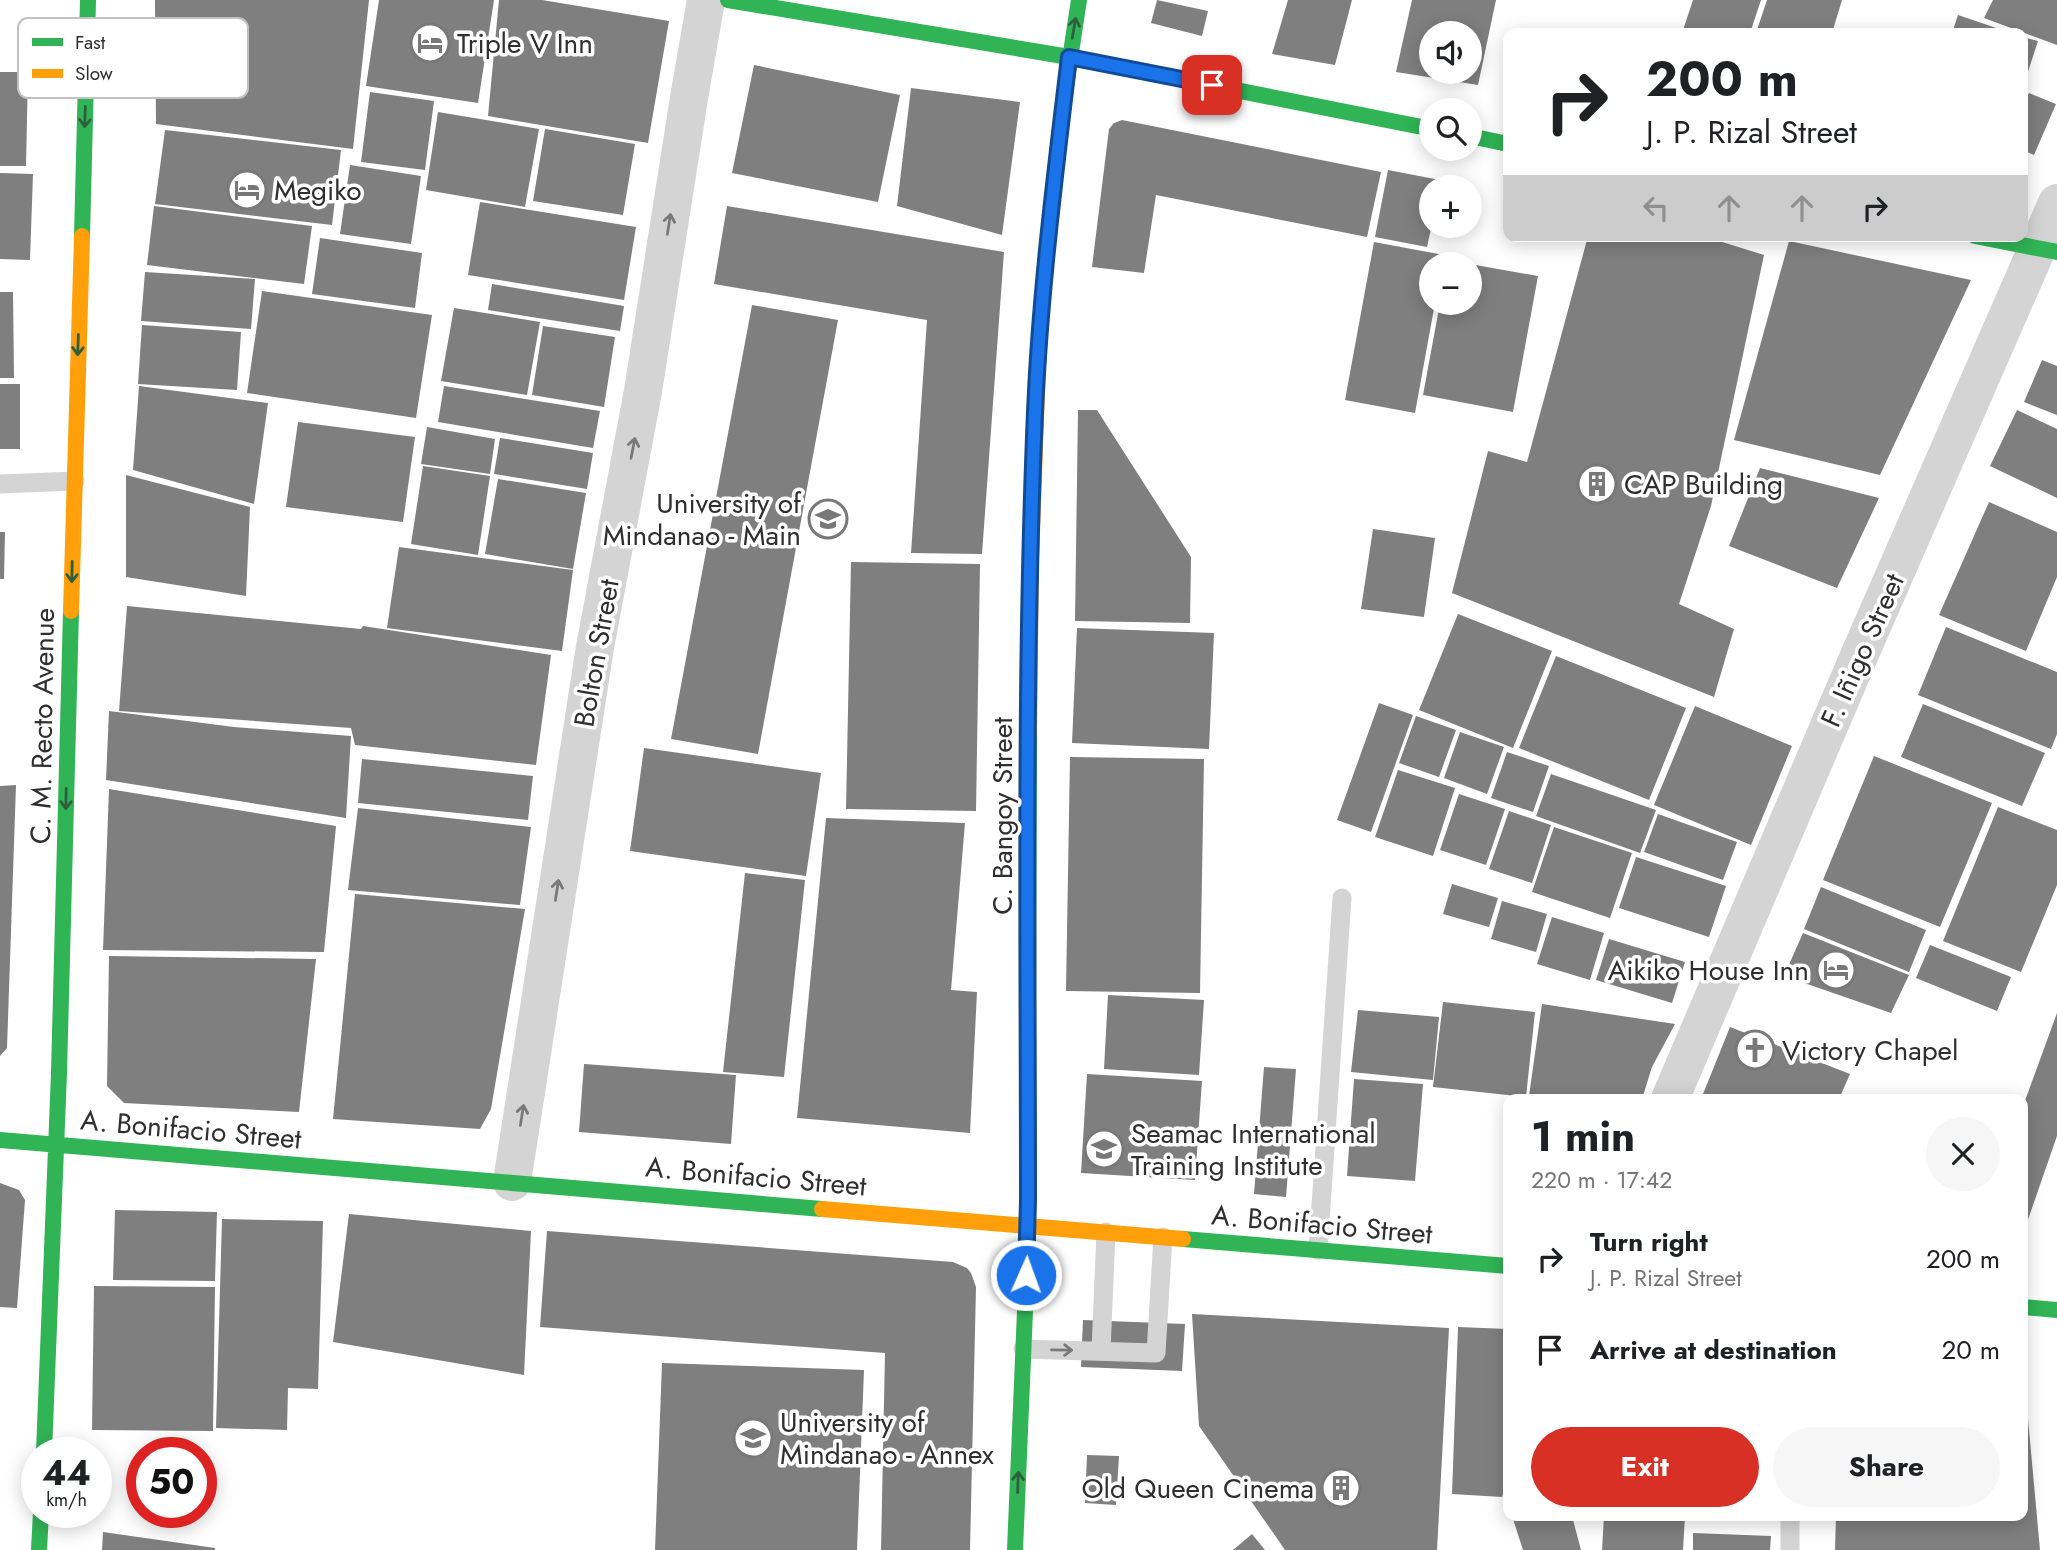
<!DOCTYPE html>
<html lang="en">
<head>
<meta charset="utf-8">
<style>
	body { margin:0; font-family:Jost,sans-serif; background:#f6f6f6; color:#202124; height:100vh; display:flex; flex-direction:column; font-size:26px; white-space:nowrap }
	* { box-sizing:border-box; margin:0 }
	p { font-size:23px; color:#757577 }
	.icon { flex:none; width:38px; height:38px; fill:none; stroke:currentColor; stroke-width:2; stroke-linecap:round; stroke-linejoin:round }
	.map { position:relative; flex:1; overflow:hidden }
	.side { position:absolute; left:1503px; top:1094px; width:525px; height:427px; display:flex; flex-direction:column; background:#fff; border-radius:14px; box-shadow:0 4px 18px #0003 }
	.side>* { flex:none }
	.guide { position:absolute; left:1503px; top:28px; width:525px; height:214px; border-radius:14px; box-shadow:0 4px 18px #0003; background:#fff; color:#202124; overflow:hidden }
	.buttons { position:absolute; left:1419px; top:21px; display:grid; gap:14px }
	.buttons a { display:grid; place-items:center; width:63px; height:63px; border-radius:50%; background:#fff; box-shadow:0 4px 18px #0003; font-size:35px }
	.speed { position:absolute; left:21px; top:1437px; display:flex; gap:14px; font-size:35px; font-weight:700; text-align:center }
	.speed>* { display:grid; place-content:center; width:91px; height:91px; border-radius:50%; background:#fff; box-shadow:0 4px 18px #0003; line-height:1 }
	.speed small { font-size:18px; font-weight:400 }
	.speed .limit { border:10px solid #d22; background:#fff; color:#111 }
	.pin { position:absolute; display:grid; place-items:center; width:60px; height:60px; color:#fff; margin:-30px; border-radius:14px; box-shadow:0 4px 10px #0006 }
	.me { position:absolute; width:77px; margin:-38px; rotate:2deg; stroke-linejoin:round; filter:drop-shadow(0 0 5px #0008) }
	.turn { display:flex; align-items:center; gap:24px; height:147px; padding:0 28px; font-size:32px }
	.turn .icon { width:91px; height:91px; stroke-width:2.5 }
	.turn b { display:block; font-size:49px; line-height:60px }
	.lanes { display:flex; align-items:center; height:66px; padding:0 28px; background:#0003; justify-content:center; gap:35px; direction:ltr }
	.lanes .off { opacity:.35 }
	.round { display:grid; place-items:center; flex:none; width:74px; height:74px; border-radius:37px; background:#f6f6f6 }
	.headline { display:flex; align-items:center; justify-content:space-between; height:119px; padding:0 28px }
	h1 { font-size:42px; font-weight:700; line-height:52px }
	.button { display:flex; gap:14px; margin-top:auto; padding:14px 28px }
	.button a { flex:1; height:80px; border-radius:42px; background:#d93025; color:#fff; font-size:28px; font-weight:700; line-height:80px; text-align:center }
	.button a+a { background:#f6f6f6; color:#202124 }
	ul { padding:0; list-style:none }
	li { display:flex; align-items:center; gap:21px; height:91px; padding:0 28px }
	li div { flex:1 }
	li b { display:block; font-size:26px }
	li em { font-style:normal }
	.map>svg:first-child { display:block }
	.building { fill:#7f7f7f; fill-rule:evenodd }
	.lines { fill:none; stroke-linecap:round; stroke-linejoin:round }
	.lane { stroke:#d4d4d4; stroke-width:19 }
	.street { stroke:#d4d4d4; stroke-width:38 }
	.fast { stroke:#30b455; stroke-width:16 }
	.slow { stroke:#ff9f0a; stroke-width:16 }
	.oneway { stroke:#2f5e3c }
	.oneway2 { stroke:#797979 }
	.route-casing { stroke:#114b97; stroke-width:18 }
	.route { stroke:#1a73e8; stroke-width:12 }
	.labels { text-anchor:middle; stroke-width:7; stroke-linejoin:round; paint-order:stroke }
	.poi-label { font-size:28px; fill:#2f2f2f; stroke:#fff; text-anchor:start }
	.street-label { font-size:28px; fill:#2f2f2f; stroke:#fff }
	.key { fill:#fff; stroke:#c1c1c1; stroke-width:2 }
	.key-label { font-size:19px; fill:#2f2f2f }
</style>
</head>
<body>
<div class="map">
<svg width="2057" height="1550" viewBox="0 0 2057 1550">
	<rect width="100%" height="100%" fill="#fff"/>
	<path class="building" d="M155 0H369L353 149 156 124Z
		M379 0H494L478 103 366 86Z
		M499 0H542L669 21 648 143 488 116Z
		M1157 0 1208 11 1202 36 1151 23Z
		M1288 0H1352L1335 65 1272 54Z
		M1412 0H1496L1478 85 1396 72ZM1432 33H1470V72H1432Z
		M1693 0H1761L1750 33H1682Z
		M1767 0H1842L1832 33H1756Z
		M1993 0H2057V45L1984 18Z
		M1958 15 2011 33H1952Z
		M2023 37 2038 41 2024 84H2023Z
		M754 65 900 95 878 202 732 173Z
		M0 72H28L26 166H0Z
		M911 88 1020 102 1002 235 897 206Z
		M370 92 434 101 425 170 361 162Z
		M2029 93 2056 104 2034 155 2023 150V106Z
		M438 112 539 129 525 207 426 190Z
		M1122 120 1381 172 1367 237 1156 195 1144 273 1092 267 1109 129 1114 123Z
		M545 129 635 144 623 215 533 201Z
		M165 130 341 150 332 225 155 204Z
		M350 165 421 176 411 244 340 234Z
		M1388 170 1440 180 1439 187H1432V224L1427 247 1375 237Z
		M0 173 33 174 30 260 0 259Z
		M480 202 636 227 624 300 468 275Z
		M154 206 312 226 304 284 147 265Z
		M727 206 1004 252 982 554 911 553 927 320 714 284Z
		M1588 236H1703L1764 255 1711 506 1679 604 1734 629 1714 697 1452 593 1488 451 1527 462Z
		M320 238 422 253 415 308 312 294Z
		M1789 241 1971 280 1880 475 1734 440Z
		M1374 242 1444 255 1442 264H1432V303H1435L1415 413 1345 400Z
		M1470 264 1538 276 1513 412 1423 395 1440 303H1470Z
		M145 272 255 279 251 329 141 321Z
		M492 284 624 306 620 331 488 310Z
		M262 291 432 315 416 418 247 393Z
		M0 292H13L14 378H0Z
		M752 305 838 320 758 754 671 739Z
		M454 308 540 322 527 395 441 381Z
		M142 325 241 332 237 390 138 384Z
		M543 326 615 337 604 407 532 395Z
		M2042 360 2057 366V415L2024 402Z
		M0 384H20V449H0Z
		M139 386 268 403 254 504 133 470Z
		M444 386 600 411 593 448 438 422Z
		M1078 410H1097L1191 557 1190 623 1075 621Z
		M2017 410 2057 429V498L1990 466Z
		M298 422 415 437 403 522 286 507Z
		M427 427 495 439 490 474 421 464Z
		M500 438 593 453 587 489 494 474Z
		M423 466 490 476 478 555 411 544Z
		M1760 468 1879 498 1837 588 1729 546Z
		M126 475 250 507 246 596 126 577Z
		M498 479 586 493 573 569 485 554Z
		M1989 502 2057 532V577L2026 651 1939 615Z
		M1373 529 1435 538 1424 617 1361 609Z
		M0 532H5L4 579H0Z
		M399 547 573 570 562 651 387 628Z
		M851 562 980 564 976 811 846 809Z
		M127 606 361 629 363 626 551 655 536 765 355 745 351 728 119 711Z
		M1458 614 1552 651 1513 748 1419 710Z
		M1946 627 2057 672V734L2051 749 1918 695Z
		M1077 628 1214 633 1209 749 1072 743Z
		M1556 656 1686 708 1649 800 1519 748Z
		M1379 703 1413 715 1371 832 1337 820Z
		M1923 704 2045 753 2022 806 1901 757Z
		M1695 706 1792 746 1751 845 1654 805Z
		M109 711 234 727 351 736 346 818 106 780Z
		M1416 716 1456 730 1439 777 1399 763Z
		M1460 732 1504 747 1487 794 1444 778Z
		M644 748 821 773 806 876 630 851Z
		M1507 752 1549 766 1533 812 1491 798Z
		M1874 756 1992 803 1940 927 1823 880Z
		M1070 757 1204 759 1200 993 1066 991Z
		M362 759 533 776 528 820 358 803Z
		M1398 770 1455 788 1433 856 1375 837Z
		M1551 774 1656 810 1640 853 1536 816Z
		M16 785 7 1048 0 1056V786Z
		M109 789 336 826 324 952 103 950Z
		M1459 794 1505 809 1486 865 1440 850Z
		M1998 807 2057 830V885L2021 972 1943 941Z
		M358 808 531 827 520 905 348 890Z
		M1509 811 1551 825 1532 883 1489 869Z
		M1658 814 1737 842 1723 880 1644 852Z
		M826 818 965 823 951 990 977 992 970 1133 797 1118Z
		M1554 827 1632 853 1610 918 1532 892Z
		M1636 857 1726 886 1709 937 1619 908Z
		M745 873 805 880 784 1077 723 1072Z
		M1452 884 1498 898 1489 927 1443 914Z
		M1821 887 1926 930 1909 972 1804 929Z
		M355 894 525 909 491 1109 480 1129 333 1119Z
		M1502 901 1547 914 1536 952 1491 939Z
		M1552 917 1604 933 1590 980 1537 964Z
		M1803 933 1909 975 1891 1013 1784 976Z
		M1609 939 1685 962 1672 1003 1596 980Z
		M1930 945 2011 977 1997 1011 1916 978Z
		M109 956 316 959 299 1112 124 1103 107 1086Z
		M1108 995 1204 1000 1199 1075 1104 1069Z
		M1443 1002 1535 1012 1526 1097 1433 1087Z
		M1542 1004 1675 1024 1652 1067 1642 1099H1545L1529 1096Z
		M1358 1010 1439 1017 1433 1080 1351 1072Z
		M2057 1013V1136L2023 1234V1106Z
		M1730 1027 1850 1074 1839 1099H1701Z
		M584 1064 736 1075 731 1144 579 1132Z
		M1264 1067 1296 1069 1286 1197 1254 1194Z
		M1087 1074 1202 1081 1195 1180 1081 1173Z
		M1354 1079 1423 1084 1415 1181 1347 1176Z
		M0 1183 19 1190 25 1200 17 1308 0 1307Z
		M115 1210 217 1212 215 1281 113 1280Z
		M349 1214 531 1231 524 1375 333 1342Z
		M222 1219 323 1221 318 1389 288 1388 287 1430 216 1428Z
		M547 1231 953 1262 967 1268 971 1273 976 1287 970 1550H881L885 1353 540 1327Z
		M94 1286 215 1287 213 1431 92 1430Z
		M1192 1314 1449 1328 1437 1550H1285L1199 1426Z
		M1083 1320 1185 1324 1182 1371 1081 1367Z
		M1458 1327 1508 1329V1480L1502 1497 1452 1494Z
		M662 1363 864 1370 857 1550H655Z
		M2023 1386H2025L2040 1550H1835L1836 1516H2023Z
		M1087 1455 1119 1456 1116 1505 1085 1503Z
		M1512 1516H1572L1581 1550H1523Z
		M1604 1516H1685L1683 1550H1602Z
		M103 1532 215 1548V1550H102Z
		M1693 1533 1771 1536 1770 1550H1693Z
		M1252 1534 1265 1550H1233Z"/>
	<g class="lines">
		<path class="lane" d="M0 484 75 481
			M1318 1250 1342 898
			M1023 1349 1156 1353 1163 1237
			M1101 1351 1106 1232
			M1790 1550V1516"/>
		<path class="street" d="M1670 1099 1859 656 2057 203
			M512 1182 595 647 643 391 689 98 706 0"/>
		<path class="fast" d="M728 0 1069 57 1432 129
			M1470 136 1508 144
			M82 236 88 0
			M1975 236 2057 252
			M1038 365C1045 242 1060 121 1079 0
			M0 1140 822 1209
			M1183 1239 1508 1266
			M2023 1307 2057 1310
			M44 1452 59 1073 71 611
			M39 1550 41 1512
			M1015 1550 1027 1263 1029 732"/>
		<path class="slow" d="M71 611 82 236
			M1029 732 1031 558 1038 365
			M822 1209 1183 1239"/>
	</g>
	<defs><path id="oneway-shaft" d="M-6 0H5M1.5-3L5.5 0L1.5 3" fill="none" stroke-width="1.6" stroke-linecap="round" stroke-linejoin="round" transform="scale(1.75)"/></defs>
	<g class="oneway">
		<use href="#oneway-shaft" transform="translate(1074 28) rotate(-80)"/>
		<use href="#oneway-shaft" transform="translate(85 117) rotate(92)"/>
		<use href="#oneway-shaft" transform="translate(78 345) rotate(92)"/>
		<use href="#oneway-shaft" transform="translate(72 572) rotate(91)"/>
		<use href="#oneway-shaft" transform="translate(66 799) rotate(91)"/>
		<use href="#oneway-shaft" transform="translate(1018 1482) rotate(-88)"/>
	</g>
	<g class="oneway2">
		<use href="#oneway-shaft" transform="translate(669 224) rotate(-81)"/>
		<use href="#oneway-shaft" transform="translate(633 448) rotate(-79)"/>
		<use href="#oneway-shaft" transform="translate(557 890) rotate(-81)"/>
		<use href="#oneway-shaft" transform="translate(522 1115) rotate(-81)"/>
		<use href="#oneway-shaft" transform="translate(1062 1350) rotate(1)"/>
	</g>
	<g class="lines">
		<defs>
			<path id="route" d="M1026 1275 1028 1200C1028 937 1024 674 1035 412 1040 293 1055 175 1069 57L1212 85"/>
		</defs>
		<use href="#route" class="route-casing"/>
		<use href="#route" class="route"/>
	</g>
	<defs>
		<symbol id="hotel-ring" viewBox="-11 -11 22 22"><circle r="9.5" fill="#fff" stroke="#787878" stroke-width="1.5"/><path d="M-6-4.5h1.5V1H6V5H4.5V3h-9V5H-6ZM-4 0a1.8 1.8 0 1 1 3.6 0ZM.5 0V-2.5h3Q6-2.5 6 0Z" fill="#787878"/></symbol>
		<symbol id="building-ring" viewBox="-11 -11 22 22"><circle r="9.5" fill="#fff" stroke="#787878" stroke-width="1.5"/><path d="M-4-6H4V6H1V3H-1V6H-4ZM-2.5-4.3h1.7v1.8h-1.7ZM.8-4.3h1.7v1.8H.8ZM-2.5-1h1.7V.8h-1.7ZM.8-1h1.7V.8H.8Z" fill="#787878"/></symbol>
		<symbol id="university-ring" viewBox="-11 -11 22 22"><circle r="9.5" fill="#fff" stroke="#787878" stroke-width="1.5"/><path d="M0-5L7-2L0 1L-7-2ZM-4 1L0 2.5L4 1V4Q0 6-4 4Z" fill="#787878"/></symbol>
		<symbol id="church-ring" viewBox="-11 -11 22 22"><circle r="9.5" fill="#fff" stroke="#787878" stroke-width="1.5"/><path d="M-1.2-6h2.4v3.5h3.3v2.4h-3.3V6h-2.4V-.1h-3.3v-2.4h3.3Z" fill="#787878"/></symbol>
		<symbol id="school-ring" viewBox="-11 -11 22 22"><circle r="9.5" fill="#fff" stroke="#787878" stroke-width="1.5"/><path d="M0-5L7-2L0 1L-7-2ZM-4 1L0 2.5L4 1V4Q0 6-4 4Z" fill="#787878"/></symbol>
	</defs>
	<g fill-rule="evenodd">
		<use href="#hotel-ring" x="408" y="21" width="44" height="44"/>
		<use href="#hotel-ring" x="225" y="168" width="44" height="44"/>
		<use href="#building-ring" x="1575" y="462" width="44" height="44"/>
		<use href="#university-ring" x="806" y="497" width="44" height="44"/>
		<use href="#hotel-ring" x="1814" y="948" width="44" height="44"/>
		<use href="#church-ring" x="1733" y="1028" width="44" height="44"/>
		<use href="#school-ring" x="1082" y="1127" width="44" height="44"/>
		<use href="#university-ring" x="731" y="1416" width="44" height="44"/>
		<use href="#building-ring" x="1319" y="1466" width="44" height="44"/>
	</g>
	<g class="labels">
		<g class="poi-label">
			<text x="457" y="53">Triple V Inn</text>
			<text x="274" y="200">Megiko</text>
			<text x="1624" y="494">CAP Building</text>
			<text x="801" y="513" text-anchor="end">University of<tspan x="801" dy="32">Mindanao - Main</tspan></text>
			<text x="1809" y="980" text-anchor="end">Aikiko House Inn</text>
			<text x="1782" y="1060">Victory Chapel</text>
			<text x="1131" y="1143">Seamac International<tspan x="1131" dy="32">Training Institute</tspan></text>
			<text x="780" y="1432">University of<tspan x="780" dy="32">Mindanao - Annex</tspan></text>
			<text x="1314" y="1498" text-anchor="end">Old Queen Cinema</text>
		</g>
		<g class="street-label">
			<text transform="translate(1862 650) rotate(-66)" y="10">F. Iñigo Street</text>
			<text transform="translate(596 653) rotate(-80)" y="10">Bolton Street</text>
			<text transform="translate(42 726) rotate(-89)" y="10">C. M. Recto Avenue</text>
			<text transform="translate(1002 816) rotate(-90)" y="10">C. Bangoy Street</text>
			<text transform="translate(191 1129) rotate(5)" y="10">A. Bonifacio Street</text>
			<text transform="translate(756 1176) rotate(5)" y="10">A. Bonifacio Street</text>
			<text transform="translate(1322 1224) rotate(5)" y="10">A. Bonifacio Street</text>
		</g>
	</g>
	<rect x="18" y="18" width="230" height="80" rx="10" class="key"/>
	<rect x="32" y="38" width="31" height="8" fill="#30b455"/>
	<rect x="32" y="69" width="31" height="9" fill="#ff9f0a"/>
	<g class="key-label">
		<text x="75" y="49">Fast</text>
		<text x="75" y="80">Slow</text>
	</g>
</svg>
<div class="buttons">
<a><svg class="icon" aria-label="sound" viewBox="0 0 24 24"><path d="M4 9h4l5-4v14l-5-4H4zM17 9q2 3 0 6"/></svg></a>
<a><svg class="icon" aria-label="search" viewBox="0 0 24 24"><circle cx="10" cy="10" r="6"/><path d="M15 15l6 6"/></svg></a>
<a>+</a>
<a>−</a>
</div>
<div class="speed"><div>44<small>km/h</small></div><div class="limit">50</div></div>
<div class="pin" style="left:1212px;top:85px;background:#d93025"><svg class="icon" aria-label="arrive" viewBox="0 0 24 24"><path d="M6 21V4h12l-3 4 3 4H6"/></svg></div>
<svg class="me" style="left:1026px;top:1275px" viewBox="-20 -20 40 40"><circle r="17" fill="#1a73e8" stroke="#fff" stroke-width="3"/><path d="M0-11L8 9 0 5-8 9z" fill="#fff"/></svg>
<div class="guide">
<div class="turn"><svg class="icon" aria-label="right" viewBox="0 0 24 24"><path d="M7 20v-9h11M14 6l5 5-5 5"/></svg><div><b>200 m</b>J. P. Rizal Street</div></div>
<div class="lanes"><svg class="icon off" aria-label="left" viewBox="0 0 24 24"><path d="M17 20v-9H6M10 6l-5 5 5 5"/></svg><svg class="icon off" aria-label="ahead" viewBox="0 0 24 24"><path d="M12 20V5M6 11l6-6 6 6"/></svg><svg class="icon off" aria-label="ahead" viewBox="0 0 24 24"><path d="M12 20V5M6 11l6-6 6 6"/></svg><svg class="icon" aria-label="right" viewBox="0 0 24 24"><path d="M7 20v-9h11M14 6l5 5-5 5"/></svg></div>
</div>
<section class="side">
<div class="headline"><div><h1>1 min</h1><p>220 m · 17:42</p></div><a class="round"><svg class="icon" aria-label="close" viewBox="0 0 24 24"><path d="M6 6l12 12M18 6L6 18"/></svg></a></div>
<ul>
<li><svg class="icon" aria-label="right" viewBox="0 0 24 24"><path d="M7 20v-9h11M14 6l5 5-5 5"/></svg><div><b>Turn right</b><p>J. P. Rizal Street</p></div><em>200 m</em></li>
<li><svg class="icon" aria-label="arrive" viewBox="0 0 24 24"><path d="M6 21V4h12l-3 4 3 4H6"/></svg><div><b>Arrive at destination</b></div><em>20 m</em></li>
</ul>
<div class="button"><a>Exit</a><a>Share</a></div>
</section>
</div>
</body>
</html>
